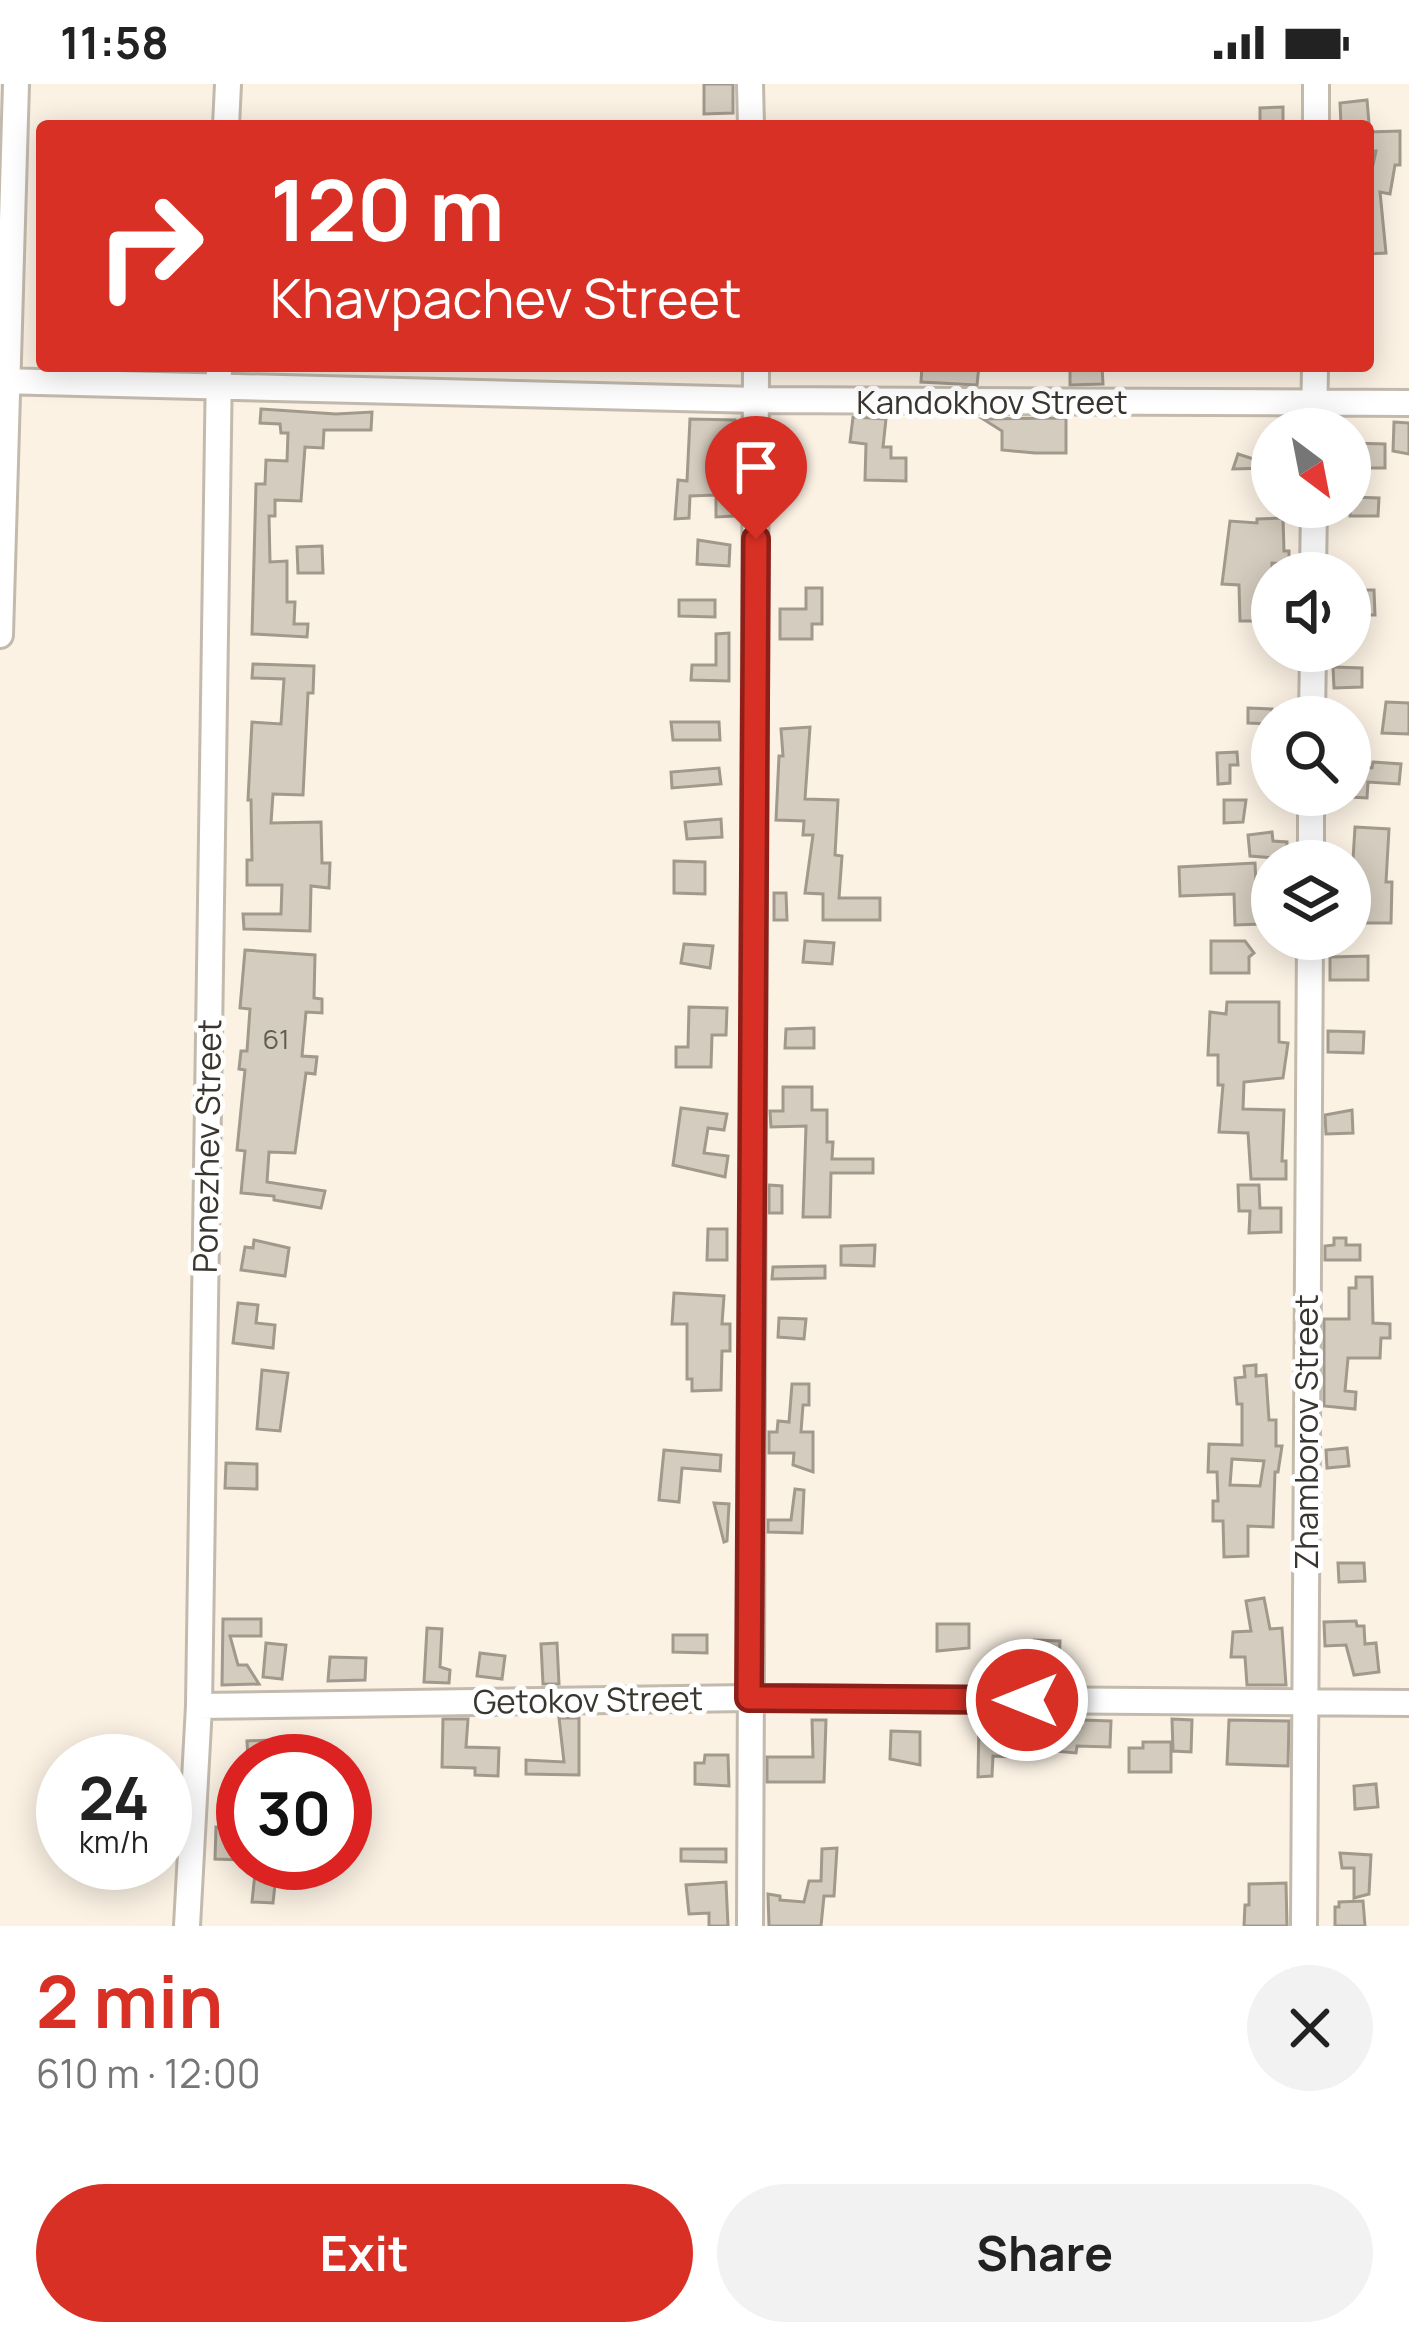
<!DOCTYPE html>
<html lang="en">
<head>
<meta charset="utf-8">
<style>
	body { margin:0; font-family:Manrope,sans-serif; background:#f2f2f2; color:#222; height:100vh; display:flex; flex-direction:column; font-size:45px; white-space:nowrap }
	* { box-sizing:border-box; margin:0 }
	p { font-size:39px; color:#767676 }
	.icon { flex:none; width:66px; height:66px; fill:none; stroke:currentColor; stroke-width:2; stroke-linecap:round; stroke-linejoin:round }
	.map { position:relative; height:1842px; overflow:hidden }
	.sheet { display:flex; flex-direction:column; background:#fff; flex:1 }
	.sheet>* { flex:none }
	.guide { position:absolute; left:36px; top:36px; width:1338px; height:252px; border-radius:12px; box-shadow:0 6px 30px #0003; background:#d93025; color:#fff; overflow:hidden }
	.needle { width:78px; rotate:148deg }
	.controls { position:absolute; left:1251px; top:324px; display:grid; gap:24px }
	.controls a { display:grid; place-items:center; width:120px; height:120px; border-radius:50%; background:#fff; box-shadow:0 6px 30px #0003; font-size:60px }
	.speed { position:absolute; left:36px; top:1650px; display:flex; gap:24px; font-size:60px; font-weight:700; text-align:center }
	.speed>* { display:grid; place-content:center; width:156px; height:156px; border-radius:50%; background:#fff; box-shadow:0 6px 30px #0003; line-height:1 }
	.speed small { font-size:30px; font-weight:400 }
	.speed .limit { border:18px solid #d22; background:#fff; color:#111 }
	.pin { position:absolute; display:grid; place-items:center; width:102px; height:102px; color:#fff; margin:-123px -51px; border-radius:50% 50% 50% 0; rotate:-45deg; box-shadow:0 0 12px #0007 }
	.pin .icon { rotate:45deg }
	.me { position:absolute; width:132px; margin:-66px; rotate:270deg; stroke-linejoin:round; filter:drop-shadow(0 0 9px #0008) }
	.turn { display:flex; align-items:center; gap:42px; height:252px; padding:0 36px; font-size:54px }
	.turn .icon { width:156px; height:156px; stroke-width:2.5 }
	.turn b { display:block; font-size:84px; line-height:102px }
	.round { display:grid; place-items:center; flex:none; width:126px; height:126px; border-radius:63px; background:#f2f2f2 }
	.summary { display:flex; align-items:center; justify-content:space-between; height:204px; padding:0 36px }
	h1 { font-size:72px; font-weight:700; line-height:90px; color:#d93025 }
	.button { display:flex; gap:24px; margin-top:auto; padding:24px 36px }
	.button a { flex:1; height:138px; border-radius:72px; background:#d93025; color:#fff; font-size:48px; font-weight:700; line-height:138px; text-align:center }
	.button a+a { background:#f2f2f2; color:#222 }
	.status { display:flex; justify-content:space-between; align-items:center; height:84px; padding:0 60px; background:#fff; direction:ltr }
	.status svg { height:33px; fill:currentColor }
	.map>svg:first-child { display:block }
	.building { fill:#d4ccbe; stroke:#a1998c; stroke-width:3; fill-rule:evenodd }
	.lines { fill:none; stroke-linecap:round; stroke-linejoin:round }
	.minor-casing { stroke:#c2baad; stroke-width:30 }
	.minor { stroke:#fff; stroke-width:24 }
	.route-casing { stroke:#8d1f18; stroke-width:30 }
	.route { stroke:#d93025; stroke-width:21 }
	.labels { text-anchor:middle; stroke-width:10; stroke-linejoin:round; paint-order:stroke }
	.number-label { font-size:27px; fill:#605c54 }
	.street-label { font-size:33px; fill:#393630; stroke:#fff }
</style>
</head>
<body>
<div class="status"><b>11:58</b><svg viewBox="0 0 49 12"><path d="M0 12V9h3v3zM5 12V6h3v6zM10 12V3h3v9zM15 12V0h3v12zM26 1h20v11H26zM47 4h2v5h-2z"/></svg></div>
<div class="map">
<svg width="1409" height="1842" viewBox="0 0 1409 1842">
	<rect width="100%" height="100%" fill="#fbf2e4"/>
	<path class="building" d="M704 0H733V29L704 30Z
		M1367 16 1369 39 1341 41 1340 19Z
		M1283 23V41H1260V24Z
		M1400 47V81H1395L1390 110 1380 108 1386 169 1368 170V104L1376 67H1368V48Z
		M922 282H979L977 301 921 298Z
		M1070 282H1102L1103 300 1070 301Z
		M261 325 336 330 372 328 371 346H324L323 364 305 363 301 417 275 416V432H269L270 478 287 477V518H295L294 540H308L307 553 252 550 256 400H265L266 376 287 377 288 349H281L280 340 260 339Z
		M853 333 886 335 883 363H891V374H906V397L865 396 866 360 850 358Z
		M1066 334V369H1035L1002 366V347L983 335Z
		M690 335 735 336 731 395 734 432 716 433V411L690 412 689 434 675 435 678 396 687 397Z
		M1394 338 1409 339V370L1393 367Z
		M1350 359 1385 360V384H1350Z
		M1238 370 1272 381V384L1233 385Z
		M1350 413 1379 414 1378 432H1350Z
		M1283 434 1284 467H1289V480L1272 479V537H1240L1239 501 1222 500 1230 437 1257 439V435Z
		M698 456 730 461 729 482 697 480Z
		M322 462 323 489H298L297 463Z
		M806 504H822V540H812V555H780V525H806Z
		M1350 506H1374L1375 531H1350Z
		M679 516H715V533L679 532Z
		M729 549V597L691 596 692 581H716V550Z
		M253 580 314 582 313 609H308L303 711 273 710 271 739 321 738 322 779H330L329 804 311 802 310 847 244 845 243 830H281L282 801H247V776H252L251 716H248L252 638 281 640 284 595 252 594Z
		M1333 583 1362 584V603L1334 604Z
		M1386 618 1409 619V650L1382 649Z
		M1248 624 1272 625V640L1248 639Z
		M671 638H719L720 656H673Z
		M810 643 805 715 838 716 835 771 842 772 839 814H880V836H823V810L805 809 813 751H803L804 737 776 736 779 672H783L781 645Z
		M1237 668 1238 681H1230V699L1218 700 1217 669Z
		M1373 678 1401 680 1399 700 1368 698 1367 714 1350 713V682L1372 684Z
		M719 684 721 700 672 704 671 688Z
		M1224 716H1246L1243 738 1224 739Z
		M721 735 722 753 687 755 685 738Z
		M1355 743 1389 745 1386 798H1392L1391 839H1356V824H1350Z
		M1272 748 1273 757 1287 758V775L1250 772 1248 751Z
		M674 777 705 778V810L674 809Z
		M1255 779 1256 800 1272 801V813L1260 812 1261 840 1235 841 1234 810 1180 812 1179 783Z
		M774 809H786L787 836H774Z
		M805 857 834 859 832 880 803 878Z
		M1211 857H1245L1254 869 1249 873V889H1211Z
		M684 860 713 862 710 884 681 879Z
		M245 866 315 871 314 914 322 915V929L306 928 302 972 317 973 315 990 306 989 295 1069 269 1068 267 1098 325 1107 321 1124 274 1116V1112L241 1109 245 1067 237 1066 245 986 239 985 241 967H247L250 925 240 924Z
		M1368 872V896H1330V873Z
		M1227 918H1279V958L1288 959 1283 994 1244 998 1243 1025 1284 1026 1282 1077H1286V1095H1251L1248 1049 1219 1048 1223 1001H1218V971H1208L1210 928 1226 930Z
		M689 923 727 924 726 951H712L711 983H676V963H688Z
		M814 944V964H785L786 945Z
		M1328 947 1364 948 1363 969 1328 968Z
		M783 1003H812V1026H827V1058H833L832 1075H873V1089H831L830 1133H803L806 1042 771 1043 770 1027H783Z
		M681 1024 727 1030 724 1046 708 1044 704 1069 728 1072 725 1093 673 1081Z
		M1352 1026 1353 1049 1326 1050 1325 1031Z
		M769 1101 782 1102V1129H769Z
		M1238 1101H1259L1260 1124H1281V1148L1249 1149 1250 1127H1239Z
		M708 1145H727V1176H707Z
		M1334 1154H1346V1161H1360V1176H1325V1162L1334 1161Z
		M254 1156 289 1164 285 1192 241 1186 245 1163 253 1164Z
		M875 1161 874 1182 841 1181V1162Z
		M825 1182V1194L772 1195 773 1183Z
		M1356 1193H1372L1373 1239 1390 1240V1254H1381L1380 1274H1348L1345 1307 1356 1308 1355 1325 1324 1322V1235H1349V1204H1356Z
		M674 1209 724 1212 722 1240H730V1267H722L721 1306 692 1307V1295H687V1240H672Z
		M238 1219 258 1221 256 1239 275 1241 273 1264 233 1259Z
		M779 1234 806 1235 804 1255 778 1253Z
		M1256 1281V1292L1266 1291 1269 1336H1276V1362H1282L1278 1388H1275L1273 1443 1248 1442V1472L1224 1473 1223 1437H1213V1417H1218L1217 1388H1208L1209 1360 1242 1361V1320H1237L1235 1294 1245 1293 1244 1282ZM1232 1375 1264 1377 1260 1402 1230 1401Z
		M262 1286 288 1289 280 1347 257 1345Z
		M792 1300H809V1321H803L801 1348H813V1388L793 1381 794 1369H769V1348H777L778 1337 789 1338Z
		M1347 1364 1349 1382 1327 1384 1326 1366Z
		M664 1366 721 1371 720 1387 682 1384 679 1418 659 1416Z
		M226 1379 257 1380V1405L225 1404Z
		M795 1405 804 1406 802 1449 768 1448V1436H791Z
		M714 1419 729 1420 727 1457 724 1458Z
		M1338 1479H1364L1365 1497 1339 1498Z
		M1264 1514 1270 1545 1282 1544 1286 1601H1247L1245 1573H1231L1233 1548 1251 1547 1246 1517Z
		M223 1535H261V1552H230L238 1581H247L259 1600 222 1601Z
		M1356 1537 1357 1542H1364L1365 1560 1376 1559 1379 1588 1354 1591 1346 1561 1325 1562 1324 1538Z
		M937 1540H969V1564L937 1567Z
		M427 1544 442 1545 440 1583 450 1586 449 1599 424 1598Z
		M673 1551H707V1569L673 1568Z
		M1034 1556 1060 1557 1058 1600H1031Z
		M266 1559 286 1561 282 1595 263 1593Z
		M557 1559 559 1600H543L541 1560Z
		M480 1569 505 1572 502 1595 477 1592Z
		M330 1573 366 1574 365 1596 328 1597Z
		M559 1634H579V1691L526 1690V1676L564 1678Z
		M443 1635H468L466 1663 499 1664 498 1692 475 1691V1684L442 1683Z
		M1172 1635 1192 1636 1191 1668 1173 1667Z
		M812 1636H826L824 1698H767V1673H813Z
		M1030 1636V1674L993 1672 992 1692 978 1693 979 1638Z
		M1082 1636 1111 1637 1110 1663 1077 1662 1076 1669 1053 1667 1058 1640 1081 1643Z
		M1229 1636 1289 1637 1288 1682 1227 1680Z
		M891 1647 920 1648V1681L890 1675Z
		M270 1656 271 1677H248L247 1657Z
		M1143 1658H1171V1688H1129V1664H1143Z
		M705 1671H728L729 1702 695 1700V1679H704Z
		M1376 1700 1378 1723 1355 1725 1354 1702Z
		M216 1743 243 1745V1776L215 1775Z
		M837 1764 834 1812H824L821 1842H769L768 1810 780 1812V1816L804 1818 809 1797H821L822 1765Z
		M681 1765H726V1778L681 1777Z
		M1340 1769 1371 1771 1369 1810 1354 1814V1784H1342Z
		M255 1789 276 1791 273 1819 252 1818Z
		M726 1798 728 1842H709V1829L689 1830 686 1801Z
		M1286 1799 1287 1842H1244L1245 1821H1249V1800Z
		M1363 1817 1365 1842H1335V1823H1339V1818Z"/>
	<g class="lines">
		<defs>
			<path id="minor" d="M750 0 751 42
				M226 42 228 0
				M1316 42V0
				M0 297 757 316 1409 319
				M1314 345 1315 282
				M1313 489 1314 423
				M0 551 16 0
				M1312 633 1313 567
				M1311 777V711
				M199 1622 749 1614 1409 1619
				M187 1842 199 1622 219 282
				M750 1842 756 282
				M1304 1842 1310 855"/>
		</defs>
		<use href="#minor" class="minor-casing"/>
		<use href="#minor" class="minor"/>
	</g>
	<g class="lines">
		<defs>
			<path id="route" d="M756 455 749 1614 1027 1616"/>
		</defs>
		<use href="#route" class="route-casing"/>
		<use href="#route" class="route"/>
	</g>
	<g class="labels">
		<g class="number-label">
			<text x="276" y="965">61</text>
		</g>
		<g class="street-label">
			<text x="992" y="330">Kandokhov Street</text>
			<text transform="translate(207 1062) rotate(-89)" y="12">Ponezhev Street</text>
			<text transform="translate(1306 1348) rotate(-90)" y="12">Zhamborov Street</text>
			<text transform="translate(588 1616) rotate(-1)" y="12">Getokov Street</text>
		</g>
	</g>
</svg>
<div class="controls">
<a><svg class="needle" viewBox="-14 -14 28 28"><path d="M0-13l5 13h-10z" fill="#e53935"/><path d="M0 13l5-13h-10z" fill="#767676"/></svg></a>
<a><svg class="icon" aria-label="sound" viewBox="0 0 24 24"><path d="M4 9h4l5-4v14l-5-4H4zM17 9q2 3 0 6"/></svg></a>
<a><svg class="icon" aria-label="search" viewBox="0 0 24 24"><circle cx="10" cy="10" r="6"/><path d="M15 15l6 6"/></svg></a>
<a><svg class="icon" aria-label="layers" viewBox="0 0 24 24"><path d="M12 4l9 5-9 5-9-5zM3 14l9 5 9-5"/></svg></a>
</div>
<div class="speed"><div>24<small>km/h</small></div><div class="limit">30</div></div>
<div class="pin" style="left:756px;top:455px;background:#d93025"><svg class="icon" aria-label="arrive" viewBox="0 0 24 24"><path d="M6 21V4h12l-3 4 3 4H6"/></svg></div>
<svg class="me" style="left:1027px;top:1616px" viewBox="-20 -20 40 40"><circle r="17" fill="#d93025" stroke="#fff" stroke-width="3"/><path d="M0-11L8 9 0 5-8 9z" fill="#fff"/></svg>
<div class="guide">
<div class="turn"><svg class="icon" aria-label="right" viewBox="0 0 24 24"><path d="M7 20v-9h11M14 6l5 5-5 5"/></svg><div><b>120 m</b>Khavpachev Street</div></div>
</div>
</div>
<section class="sheet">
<div class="summary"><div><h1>2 min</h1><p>610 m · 12:00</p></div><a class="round"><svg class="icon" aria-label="close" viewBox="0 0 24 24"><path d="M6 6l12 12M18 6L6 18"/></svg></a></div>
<div class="button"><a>Exit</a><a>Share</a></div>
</section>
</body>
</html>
